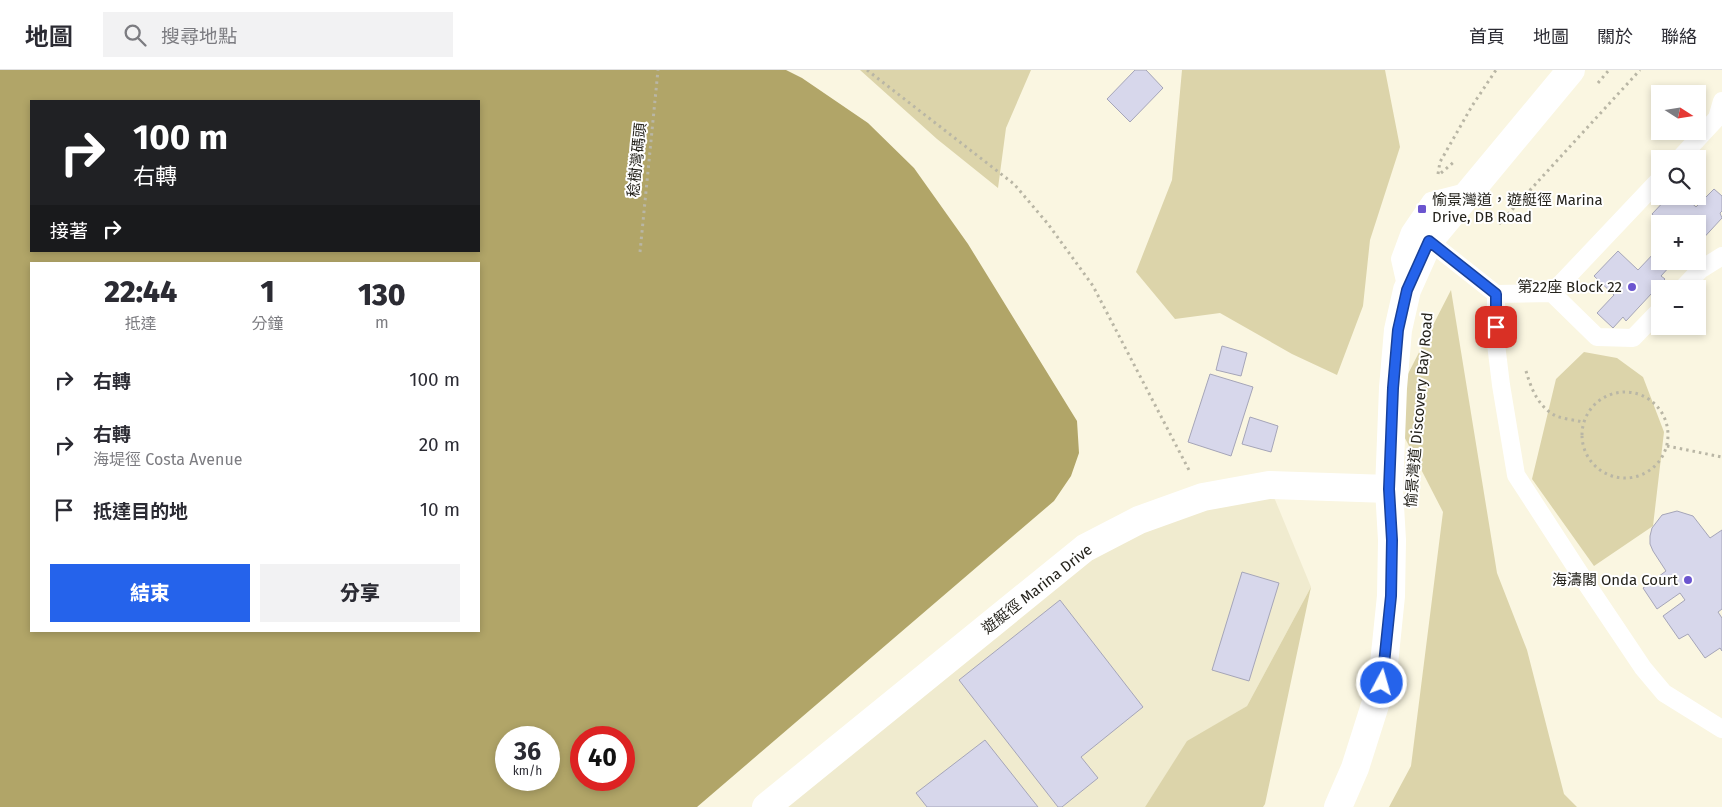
<!DOCTYPE html>
<html lang="zh-TW">
<head>
<meta charset="utf-8">
<style>
	body { margin:0; font-family:"Fira Sans","Noto Sans TC",sans-serif; background:#f2f2f3; color:#2b2b33; height:100vh; display:flex; flex-direction:column; font-size:19px; white-space:nowrap }
	* { box-sizing:border-box; margin:0 }
	p { font-size:16px; color:#7c7c81 }
	.icon { flex:none; width:28px; height:28px; fill:none; stroke:currentColor; stroke-width:2; stroke-linecap:round; stroke-linejoin:round }
	.map { position:relative; flex:1; overflow:hidden }
	.details { position:absolute; left:30px; top:192px; width:450px; height:370px; display:flex; flex-direction:column; background:#fff; border-radius:0px; box-shadow:0 2px 8px #0003 }
	.details>* { flex:none }
	.top-card { position:absolute; left:30px; top:30px; width:450px; height:152px; border-radius:0px; box-shadow:0 2px 8px #0003; background:#202124; color:#fff; overflow:hidden }
	.needle { width:32px; rotate:102deg }
	.fabs { position:absolute; left:1651px; top:15px; display:grid; gap:10px }
	.fabs a { display:grid; place-items:center; width:55px; height:55px; border-radius:0px; background:#fff; box-shadow:0 2px 8px #0003; font-size:25px }
	.speed { position:absolute; left:495px; top:656px; display:flex; gap:10px; font-size:25px; font-weight:700; text-align:center }
	.speed>* { display:grid; place-content:center; width:65px; height:65px; border-radius:50%; background:#fff; box-shadow:0 2px 8px #0003; line-height:1 }
	.speed small { font-size:12px; font-weight:400 }
	.speed .limit { border:8px solid #d22; background:#fff; color:#111 }
	.pin { position:absolute; display:grid; place-items:center; width:42px; height:42px; color:#fff; margin:-21px; border-radius:10px; box-shadow:0 2px 8px #0006 }
	.me { position:absolute; width:55px; margin:-28px; rotate:6deg; stroke-linejoin:round; filter:drop-shadow(0 0 4px #0008) }
	.turn { display:flex; align-items:center; gap:18px; height:105px; padding:0 20px; font-size:22px }
	.turn .icon { width:65px; height:65px; stroke-width:2.5 }
	.turn b { display:block; font-size:35px; line-height:42px }
	.then { display:flex; align-items:center; height:48px; padding:0 20px; background:#0003; gap:10px; font-size:19px }
	.eta { display:flex; justify-content:space-evenly; align-items:center; height:85px; text-align:center }
	.eta b { font-size:30px; font-weight:800; line-height:35px }
	.primary-button { display:flex; gap:10px; margin-top:auto; padding:10px 20px }
	.primary-button a { flex:1; height:58px; border-radius:0px; background:#2563eb; color:#fff; font-size:20px; font-weight:800; line-height:58px; text-align:center }
	.primary-button a+a { background:#f2f2f3; color:#2b2b33 }
	ul { padding:0; list-style:none }
	li { display:flex; align-items:center; gap:15px; height:65px; padding:0 20px }
	li div { flex:1 }
	li b { display:block; font-size:19px }
	li em { font-style:normal }
	header { display:flex; align-items:center; gap:30px; box-sizing:border-box; height:70px; padding:0 25px; background:#fff; border-bottom:1px solid #e1e1e2 }
	header strong { font-size:24px }
	nav { display:flex; gap:28px; margin-inline-start:auto; font-size:18px }
	.search { width:350px; height:45px; background:#f2f2f3; display:flex; align-items:center; gap:12px; box-sizing:border-box; padding:0 18px; border-radius:0px; color:#7c7c81; font-size:19px }
	.map>svg:first-child { display:block }
	.built { fill:#f0ebcf }
	.green { fill:#dcd4aa }
	.water { fill:#b1a568; fill-rule:evenodd }
	.building { fill:#d7d7eb; stroke:#a5a5b8 }
	.lines { fill:none; stroke-linecap:round; stroke-linejoin:round }
	.path { stroke:#b9b6a5; stroke-width:3; stroke-dasharray:2.5 4; stroke-linecap:butt }
	.lane { stroke:#fff; stroke-width:18 }
	.street { stroke:#fff; stroke-width:28 }
	.secondary { stroke:#fff; stroke-width:28 }
	.route-casing { stroke:#184099; stroke-width:12 }
	.route { stroke:#2563eb; stroke-width:9 }
	.poi-dot { fill:#6b55cf; stroke:#fff; stroke-width:2 }
	.labels { text-anchor:middle; stroke-width:4; stroke-linejoin:round; paint-order:stroke }
	.street-label { font-size:15px; fill:#25231c; stroke:#fff }
	.poi-label { font-size:15px; fill:#25231c; stroke:#fff; text-anchor:end }
</style>
</head>
<body>
<header>
<strong>地圖</strong>
<div class="search"><svg class="icon" aria-label="search" viewBox="0 0 24 24"><circle cx="10" cy="10" r="6"/><path d="M15 15l6 6"/></svg>搜尋地點</div>
<nav><a>首頁</a><a>地圖</a><a>關於</a><a>聯絡</a></nav>
</header>
<div class="map">
<svg width="1722" height="737" viewBox="0 0 1722 737">
	<rect width="100%" height="100%" fill="#faf6e1"/>
	<path class="built" d="M1269 415 1311 517 1247 636 1187 672 1145 737H766L1085 478Z"/>
	<path class="green" d="M860 0H1031L1006 58 998 118 937 69Z
		M1182 0H1385L1400 77 1370 170 1363 236 1337 305 1292 284 1220 243 1175 249 1136 202 1172 110Z
		M1451 220 1497 503 1527 580 1564 724 1577 737H1389L1411 696 1443 442 1390 339Z
		M1584 282 1617 288 1643 307 1664 362 1653 456 1594 496 1532 409 1556 309Z
		M1311 517 1265 734 1263 737H1145L1187 671 1247 636Z"/>
	<path class="water" d="M0 0H786L802 8 868 53 914 98 968 174 1077 351 1079 383 1071 406 1054 431 697 737H0ZM31 31H479V181H31ZM31 194H479V561H31ZM506 668H549V710H506ZM581 668H624V710H581Z"/>
	<path class="building" d="M1135 0H1146L1163 18 1130 52 1107 29Z
		M1714 119 1722 126V141L1720 143 1722 148 1698 174V154H1663L1652 144 1669 126H1684L1696 137Z
		M1618 181 1638 200 1656 181 1660 185V191H1667L1671 195 1661 206 1665 209 1626 251 1623 247 1613 258 1597 243 1614 225 1594 206Z
		M1222 276 1247 283 1241 306 1216 300Z
		M1210 304 1253 317 1231 386 1188 372Z
		M1250 347 1278 356 1271 382 1242 374Z
		M1677 441 1693 446 1710 468 1722 460V539L1718 542 1722 548V581L1720 578 1705 588 1688 564 1679 569 1663 546 1685 530 1680 523 1657 539 1643 518 1666 501 1653 481 1650 474V466L1652 458 1662 445Z
		M1242 502 1279 513 1249 611 1212 600Z
		M1060 530 1143 637 1081 687 1098 708 1062 737H1058L959 610Z
		M985 670 1038 737H927L916 723Z"/>
	<g class="lines">
		<path class="path" d="M867 0 1014 114 1048 154 1093 216 1190 402
			M1598 13 1609 0
			M1441 103 1455 91
			M1438 104 1440 92 1472 36 1496 0
			M1499 154 1640 0
			M640 182 658 0
			M1526 301C1531 318 1538 337 1556 346 1564 349 1575 350 1583 352
			M1582 365a43 43 0 1 1 86 0a43 43 0 1 1-86 0Z
			M1667 376 1722 387"/>
		<path class="lane" d="M1679 89 1717 48 1722 31
			M1429 171 1496 224 1552 223 1660 109
			M1682 219 1700 200 1722 186
			M1407 220 1400 189 1410 162 1431 131 1470 121
			M1552 223 1597 267 1633 268 1660 240
			M1496 224V274L1501 315 1516 405 1584 510 1643 598 1664 623 1722 659"/>
		<path class="street" d="M766 737 1085 478 1139 450 1203 427 1269 415 1389 419"/>
		<path class="secondary" d="M1338 737 1355 698 1382 613 1391 526 1392 470 1389 419 1393 318 1398 260 1407 220 1429 171 1571 0"/>
	</g>
	<g class="lines">
		<defs>
			<path id="route" d="M1382 613 1391 526 1392 470 1389 419 1393 318 1398 260 1407 220 1429 171 1496 224V257"/>
		</defs>
		<use href="#route" class="route-casing"/>
		<use href="#route" class="route"/>
	</g>
	<g class="poi-dot">
		<rect x="1417" y="134" width="10" height="10" rx="2.5"/>
		<circle cx="1632" cy="217" r="5"/>
		<circle cx="1688" cy="510" r="5"/>
	</g>
	<g class="labels">
		<g class="street-label">
			<text transform="translate(637 90) rotate(-84)" y="5">稔樹灣碼頭</text>
			<text transform="translate(1419 340) rotate(-85)" y="5">愉景灣道 Discovery Bay Road</text>
			<text transform="translate(1037 519) rotate(-38)" y="5">遊艇徑 Marina Drive</text>
		</g>
		<g class="poi-label">
			<text x="1432" y="135" text-anchor="start">愉景灣道，遊艇徑 Marina<tspan x="1432" dy="17">Drive, DB Road</tspan></text>
			<text x="1622" y="222">第22座 Block 22</text>
			<text x="1678" y="515">海濤閣 Onda Court</text>
		</g>
	</g>
</svg>
<div class="fabs">
<a><svg class="needle" viewBox="-14 -14 28 28"><path d="M0-13l5 13h-10z" fill="#e53935"/><path d="M0 13l5-13h-10z" fill="#7c7c81"/></svg></a>
<a><svg class="icon" aria-label="search" viewBox="0 0 24 24"><circle cx="10" cy="10" r="6"/><path d="M15 15l6 6"/></svg></a>
<a>+</a>
<a>−</a>
</div>
<div class="speed"><div>36<small>km/h</small></div><div class="limit">40</div></div>
<div class="pin" style="left:1496px;top:257px;background:#d93025"><svg class="icon" aria-label="arrive" viewBox="0 0 24 24"><path d="M6 21V4h12l-3 4 3 4H6"/></svg></div>
<svg class="me" style="left:1382px;top:613px" viewBox="-20 -20 40 40"><circle r="17" fill="#2563eb" stroke="#fff" stroke-width="3"/><path d="M0-11L8 9 0 5-8 9z" fill="#fff"/></svg>
<div class="top-card">
<div class="turn"><svg class="icon" aria-label="right" viewBox="0 0 24 24"><path d="M7 20v-9h11M14 6l5 5-5 5"/></svg><div><b>100 m</b>右轉</div></div>
<div class="then">接著<svg class="icon" aria-label="right" viewBox="0 0 24 24"><path d="M7 20v-9h11M14 6l5 5-5 5"/></svg></div>
</div>
<section class="details">
<div class="eta">
<div><b>22:44</b><p>抵達</p></div>
<div><b>1</b><p>分鐘</p></div>
<div><b>130</b><p>m</p></div>
</div>
<ul>
<li><svg class="icon" aria-label="right" viewBox="0 0 24 24"><path d="M7 20v-9h11M14 6l5 5-5 5"/></svg><div><b>右轉</b></div><em>100 m</em></li>
<li><svg class="icon" aria-label="right" viewBox="0 0 24 24"><path d="M7 20v-9h11M14 6l5 5-5 5"/></svg><div><b>右轉</b><p>海堤徑 Costa Avenue</p></div><em>20 m</em></li>
<li><svg class="icon" aria-label="arrive" viewBox="0 0 24 24"><path d="M6 21V4h12l-3 4 3 4H6"/></svg><div><b>抵達目的地</b></div><em>10 m</em></li>
</ul>
<div class="primary-button"><a>結束</a><a>分享</a></div>
</section>
</div>
</body>
</html>
